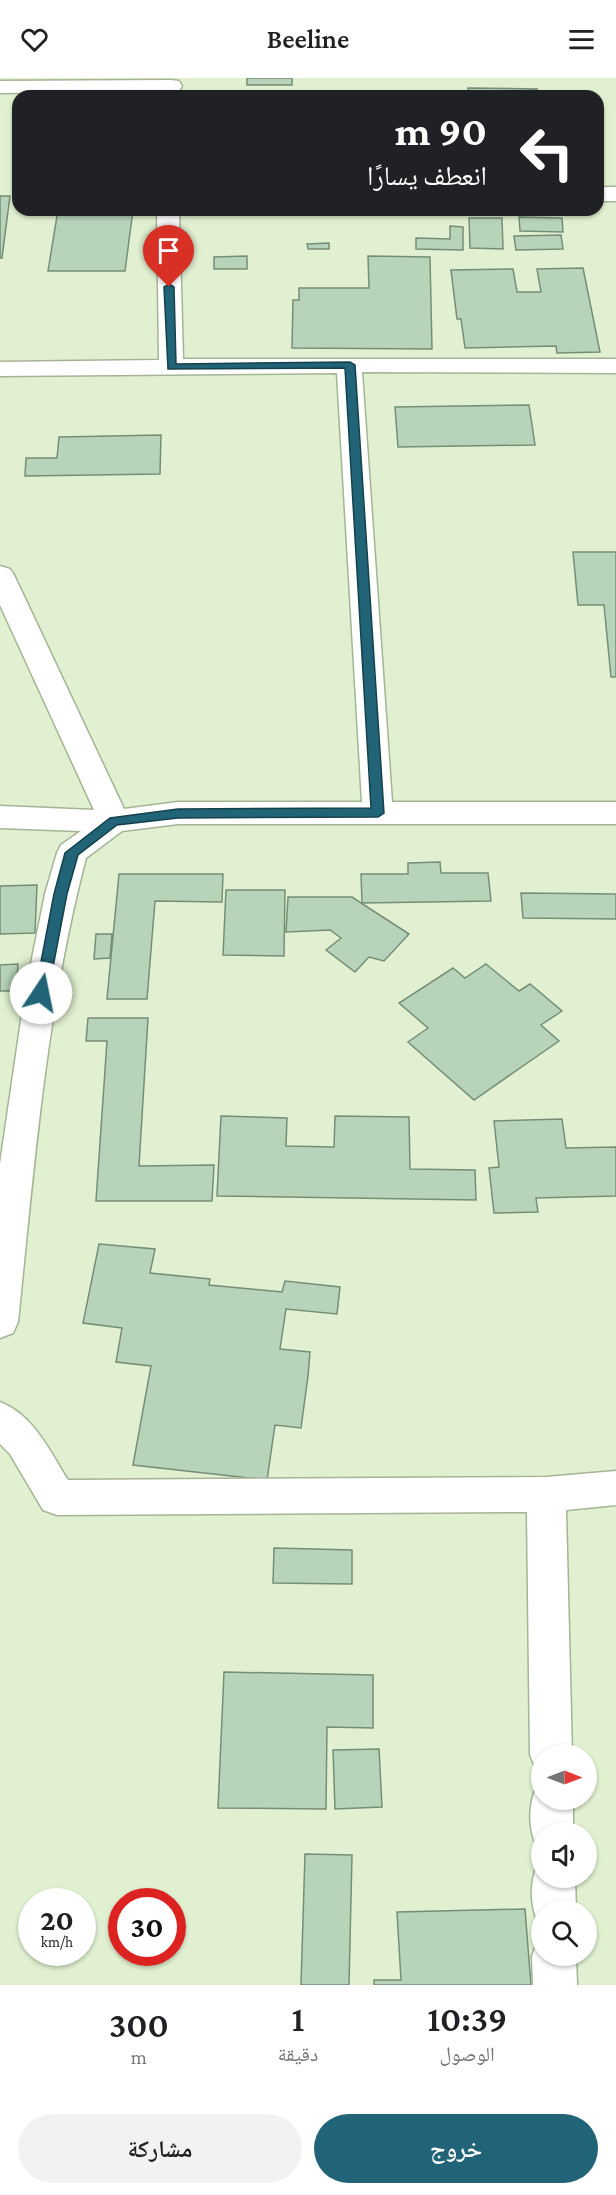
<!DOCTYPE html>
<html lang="ar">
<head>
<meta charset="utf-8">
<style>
	body { margin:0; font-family:"Crimson Pro","Noto Naskh Arabic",serif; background:#f2f2f2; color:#202124; direction:rtl; height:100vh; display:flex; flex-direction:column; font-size:22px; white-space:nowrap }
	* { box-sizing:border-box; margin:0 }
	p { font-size:20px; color:#757577 }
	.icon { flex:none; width:33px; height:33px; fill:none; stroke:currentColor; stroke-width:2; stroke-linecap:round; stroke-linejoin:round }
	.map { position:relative; height:1907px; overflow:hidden; direction:ltr }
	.panel { display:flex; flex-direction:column; background:#fff; flex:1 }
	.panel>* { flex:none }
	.hud { position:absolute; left:12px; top:12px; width:592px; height:126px; border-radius:18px; box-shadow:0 2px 4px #0004; direction:rtl; background:#202124; color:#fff; overflow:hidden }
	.needle { width:39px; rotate:90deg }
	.fabs { position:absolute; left:531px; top:1666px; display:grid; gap:12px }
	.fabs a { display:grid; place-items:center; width:66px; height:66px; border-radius:50%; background:#fff; box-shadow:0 2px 4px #0004; font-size:30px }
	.speed { position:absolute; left:18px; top:1810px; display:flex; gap:12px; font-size:30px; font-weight:700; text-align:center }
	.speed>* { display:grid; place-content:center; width:78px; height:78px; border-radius:50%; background:#fff; box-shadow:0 2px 4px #0004; line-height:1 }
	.speed small { font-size:15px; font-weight:400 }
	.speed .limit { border:9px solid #d22; background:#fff; color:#111 }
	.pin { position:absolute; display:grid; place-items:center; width:51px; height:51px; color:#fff; margin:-62px -26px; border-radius:50% 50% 50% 0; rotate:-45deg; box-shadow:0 0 6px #0007 }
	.pin .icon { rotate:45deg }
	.me { position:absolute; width:66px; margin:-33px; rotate:11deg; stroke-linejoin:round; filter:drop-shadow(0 0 4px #0008) }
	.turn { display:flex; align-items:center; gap:21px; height:126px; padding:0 18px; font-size:27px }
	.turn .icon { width:78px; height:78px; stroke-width:2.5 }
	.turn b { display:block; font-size:42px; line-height:51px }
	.eta { display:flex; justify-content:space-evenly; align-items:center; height:102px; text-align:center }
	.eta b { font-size:36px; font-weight:600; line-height:42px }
	.primary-button { display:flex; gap:12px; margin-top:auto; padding:12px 18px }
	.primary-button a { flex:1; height:69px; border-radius:36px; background:#216477; color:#fff; font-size:24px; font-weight:600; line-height:69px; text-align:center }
	.primary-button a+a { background:#f2f2f2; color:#202124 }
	header { display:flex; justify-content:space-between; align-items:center; height:78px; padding:0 18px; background:#fff; font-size:27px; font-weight:600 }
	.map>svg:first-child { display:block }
	.building { fill:#b7d3b9; stroke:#758f77; stroke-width:1.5 }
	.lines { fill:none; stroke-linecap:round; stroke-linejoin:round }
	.minor-casing { stroke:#a5b495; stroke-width:3 }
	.minor { fill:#fff; fill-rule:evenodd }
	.route { fill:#216477; stroke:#15414d; stroke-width:1.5 }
</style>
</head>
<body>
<header><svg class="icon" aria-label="menu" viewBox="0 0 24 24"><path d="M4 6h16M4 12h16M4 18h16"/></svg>Beeline<svg class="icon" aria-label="heart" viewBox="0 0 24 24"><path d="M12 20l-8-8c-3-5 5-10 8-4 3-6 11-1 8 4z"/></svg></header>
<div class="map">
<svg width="616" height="1907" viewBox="0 0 616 1907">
	<rect width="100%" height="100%" fill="#e0f0d0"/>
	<path class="building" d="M247 0H292V7H247Z
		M468 10 538 11 522 14H555L559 18H468Z
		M0 118H10L2 180H0Z
		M58 132H133L125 193H48Z
		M519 139 562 140 563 154 520 153Z
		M469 140H502L503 171 470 170Z
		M450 148 463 149V172L416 171V160L450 161Z
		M561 157 563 171 516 172 514 158Z
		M329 165V171H308L307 166Z
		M247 178V191H214V179Z
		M368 178 430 179 432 271 292 270 293 222H299V210H369Z
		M583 190 600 274 557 275 556 268 465 270 461 241H457L451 192 513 191 517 214H541L537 191Z
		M529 327 535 367 398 369 395 329Z
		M161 357 160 396 25 398 26 380H57L59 359Z
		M573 474H616V599H611L604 527H578Z
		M440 784 441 795H488L491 823 362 825 361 796H408V785Z
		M119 796H223L222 824 155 823 147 921H107Z
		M37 807 35 855 0 856V808Z
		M226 812H285L284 878 223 877Z
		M521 815 616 816V841L523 840Z
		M288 819H352L409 856 384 883 369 879 355 894 326 872 341 860 330 852 286 854Z
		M96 856H112L110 880 94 881Z
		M18 886 16 913H0V887Z
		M486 886 519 913 530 906 562 933 541 947 559 963 474 1022 408 964 428 950 399 925 453 890 465 900Z
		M88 940H148L139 1088 214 1087 212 1123H96L107 963H86Z
		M221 1038 287 1040 286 1068 334 1069 335 1038 409 1039 410 1091 475 1092 476 1122 217 1118Z
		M562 1041 566 1070 616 1069V1118L536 1120 538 1134 494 1135 489 1090 499 1089 494 1043Z
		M99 1166 155 1171 150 1195 210 1201 209 1207 282 1214 285 1203 340 1209 337 1236 286 1231 280 1271 310 1274 308 1298 301 1350 275 1347 267 1402 133 1387 151 1288 116 1284 122 1250 83 1245Z
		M274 1470 352 1472V1506L273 1505Z
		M224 1594 373 1597V1650L327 1649 326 1731 218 1730Z
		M379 1671 382 1729 335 1731 333 1672Z
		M305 1776 352 1777 349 1907H301Z
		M525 1831 531 1907H374V1902H401L397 1834Z"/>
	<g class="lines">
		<defs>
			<path id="minor" d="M171 2 179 3 182 8 179 13 0 15V3Z
				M598 109H616V123H598Z
				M157 132H179L183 281H616V295L362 294 392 724H616V746H178L122 753 86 780C46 932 34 1089 18 1244L13 1255 0 1260V1086L25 915 45 816 57 775 61 767 81 753 0 750V728L94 732 0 527V488L10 491 14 497 124 731 178 724H362L337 295 0 298V284L159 282Z
				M0 1324C34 1337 50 1374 68 1402L546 1399 616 1393V1427L566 1432 572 1677H542V1694L536 1691 530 1677 527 1434 57 1437 43 1432 10 1376 0 1366Z
				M542 1705V1722H573V1755H542V1772L537 1770C528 1749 528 1728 537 1707Z
				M542 1783V1800H575L576 1833H542V1850L539 1848C530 1827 529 1806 538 1785Z
				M542 1861V1878H576L577 1907H533L532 1878 538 1862Z"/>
		</defs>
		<use href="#minor" class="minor-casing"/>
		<use href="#minor" class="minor"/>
	</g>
	<path class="route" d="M169 206 174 209 176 286 350 284 355 287 384 735 378 739 178 740 117 747 78 777 67 816 48 915 41 920 35 915 54 816 65 775 110 740 178 731 371 730 345 290 168 291 164 209Z"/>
</svg>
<div class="fabs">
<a><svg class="needle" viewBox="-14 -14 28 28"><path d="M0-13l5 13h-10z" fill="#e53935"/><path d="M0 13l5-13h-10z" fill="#757577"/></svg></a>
<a><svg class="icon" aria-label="sound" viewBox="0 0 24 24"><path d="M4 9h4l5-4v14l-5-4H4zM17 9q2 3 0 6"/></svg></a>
<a><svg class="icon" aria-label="search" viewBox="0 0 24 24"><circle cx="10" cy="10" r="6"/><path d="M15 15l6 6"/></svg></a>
</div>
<div class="speed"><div>20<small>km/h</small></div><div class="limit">30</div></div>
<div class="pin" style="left:169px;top:209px;background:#d93025"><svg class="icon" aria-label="arrive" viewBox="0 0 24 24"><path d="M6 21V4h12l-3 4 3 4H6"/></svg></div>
<svg class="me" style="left:41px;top:915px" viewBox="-20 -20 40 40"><circle r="19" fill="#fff"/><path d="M0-13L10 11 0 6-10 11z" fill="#216477"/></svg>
<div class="hud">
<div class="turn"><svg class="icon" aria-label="left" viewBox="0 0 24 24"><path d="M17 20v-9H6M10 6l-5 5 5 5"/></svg><div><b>90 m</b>انعطف يسارًا</div></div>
</div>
</div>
<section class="panel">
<div class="eta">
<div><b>10:39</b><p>الوصول</p></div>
<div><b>1</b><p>دقيقة</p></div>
<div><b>300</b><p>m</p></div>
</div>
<div class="primary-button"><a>خروج</a><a>مشاركة</a></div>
</section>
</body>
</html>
